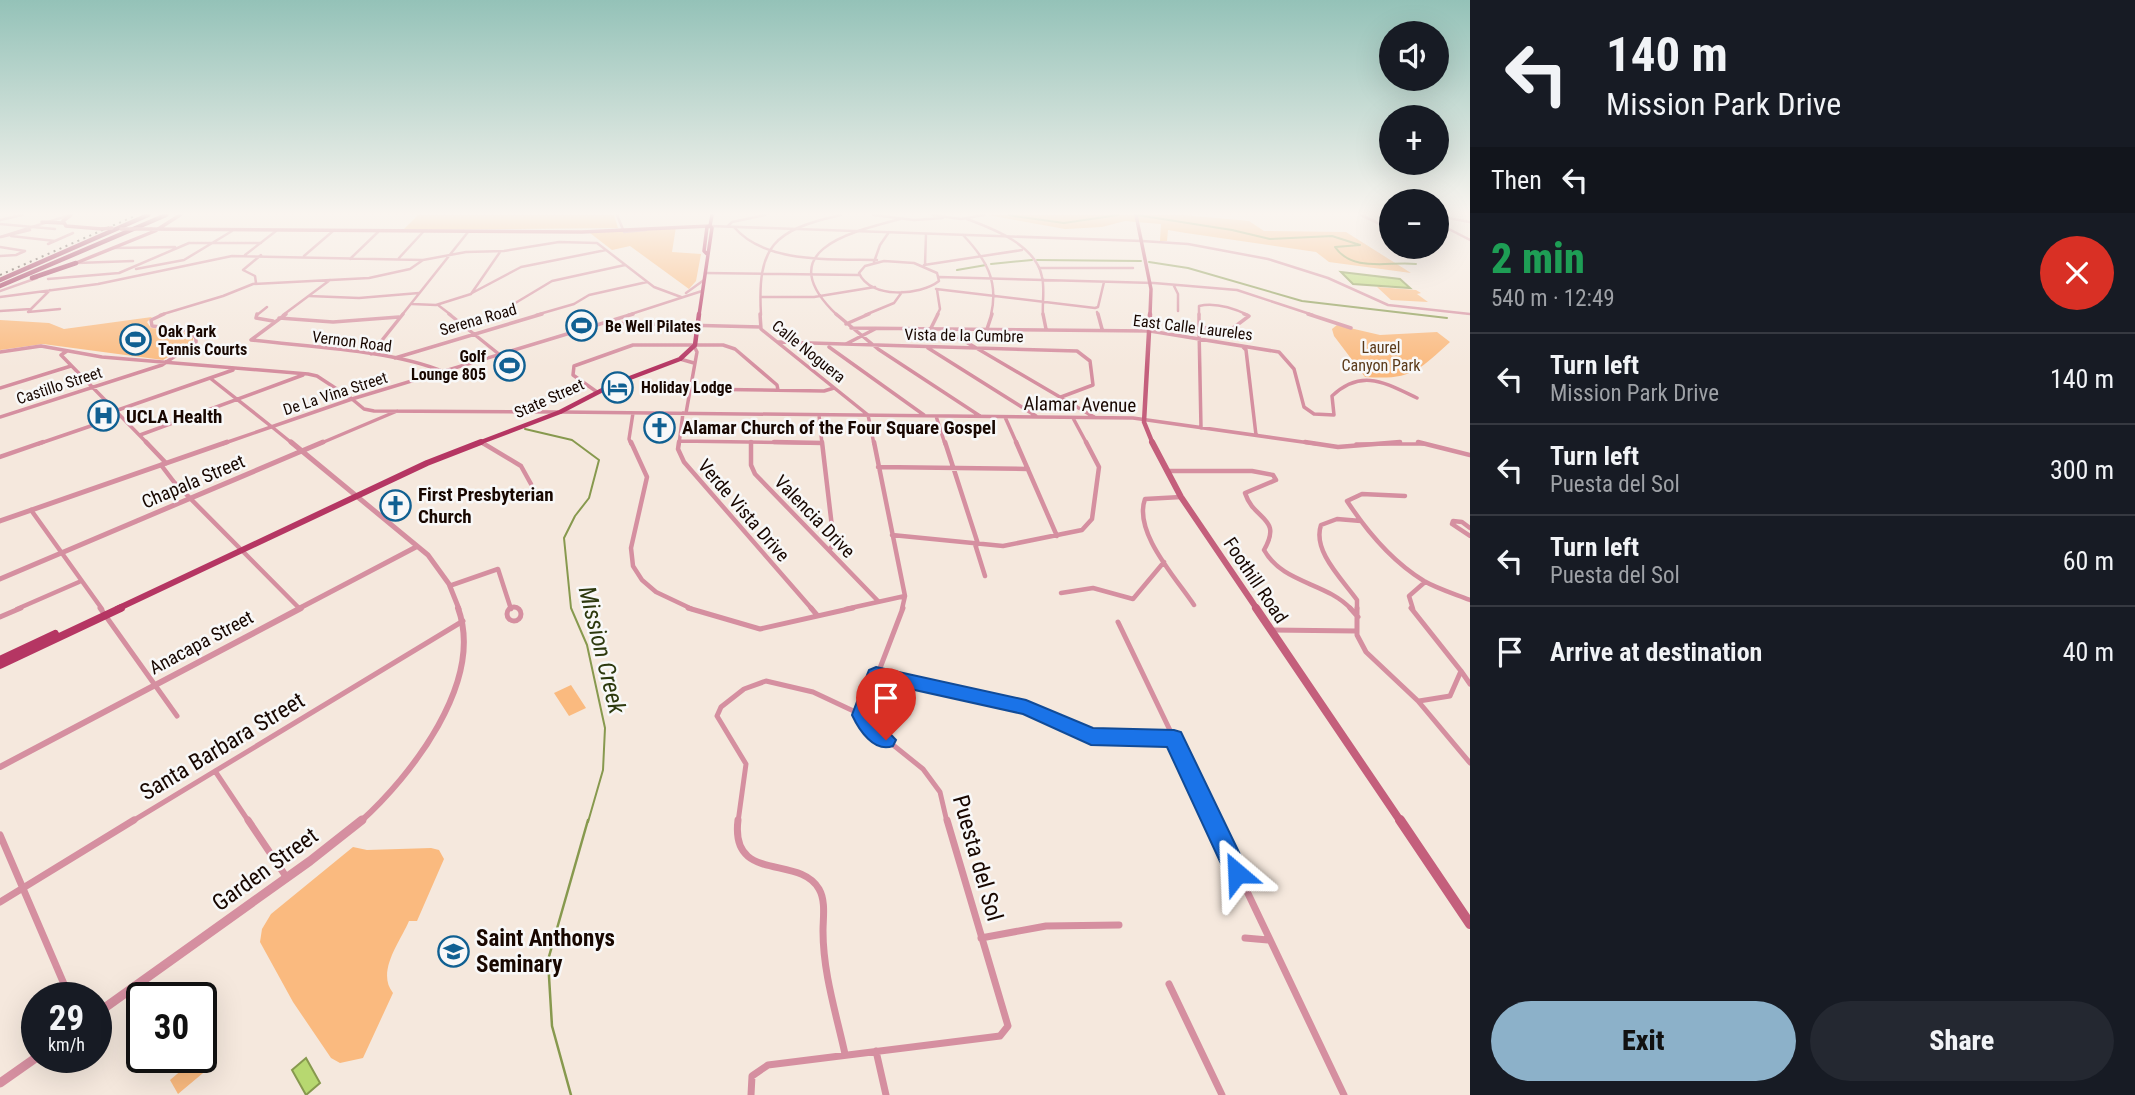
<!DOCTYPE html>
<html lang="en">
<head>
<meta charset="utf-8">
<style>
	body { margin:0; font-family:"Roboto Condensed",sans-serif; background:#242831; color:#f1f3f6; height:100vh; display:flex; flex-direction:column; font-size:26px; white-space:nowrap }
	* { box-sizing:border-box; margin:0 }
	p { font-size:23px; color:#9ea1a6 }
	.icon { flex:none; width:38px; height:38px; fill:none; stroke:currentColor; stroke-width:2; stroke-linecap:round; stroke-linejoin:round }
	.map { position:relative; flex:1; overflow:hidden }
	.sheet { display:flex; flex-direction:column; background:#171b24; width:665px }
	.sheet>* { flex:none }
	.hud { background:#171b24; color:#f1f3f6; overflow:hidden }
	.buttons { position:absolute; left:1379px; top:21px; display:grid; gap:14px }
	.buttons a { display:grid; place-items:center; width:70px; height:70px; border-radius:50%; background:#171b24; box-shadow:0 7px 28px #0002; font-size:35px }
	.speed { position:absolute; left:21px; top:982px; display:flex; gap:14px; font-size:35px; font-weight:700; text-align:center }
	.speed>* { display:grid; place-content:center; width:91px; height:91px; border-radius:50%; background:#171b24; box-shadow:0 7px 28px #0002; line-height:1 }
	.speed small { font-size:18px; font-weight:400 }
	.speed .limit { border:4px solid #111; border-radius:10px; background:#fff; color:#111 }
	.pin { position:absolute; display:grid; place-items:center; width:60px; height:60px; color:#fff; margin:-72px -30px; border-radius:50% 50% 50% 0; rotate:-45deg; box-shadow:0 0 7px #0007 }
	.pin .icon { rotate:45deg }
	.me { position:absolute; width:77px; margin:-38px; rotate:334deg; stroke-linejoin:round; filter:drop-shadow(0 0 5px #0008) }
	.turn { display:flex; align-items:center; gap:24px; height:147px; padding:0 21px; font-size:32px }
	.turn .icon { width:91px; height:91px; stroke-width:2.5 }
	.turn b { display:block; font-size:49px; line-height:60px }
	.then { display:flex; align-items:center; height:66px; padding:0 21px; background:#0003; gap:14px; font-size:26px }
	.round { display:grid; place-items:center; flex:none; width:74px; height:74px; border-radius:37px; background:#242831 }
	.headline { display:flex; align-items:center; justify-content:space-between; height:119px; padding:0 21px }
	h1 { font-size:42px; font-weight:800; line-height:52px; color:#1e9e55 }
	.button { display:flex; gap:14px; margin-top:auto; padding:14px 21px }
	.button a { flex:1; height:80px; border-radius:42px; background:#8cb1c9; color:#111; font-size:28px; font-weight:800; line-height:80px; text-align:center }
	.button a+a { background:#242831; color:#f1f3f6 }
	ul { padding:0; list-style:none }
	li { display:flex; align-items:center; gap:21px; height:91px; padding:0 21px; border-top:2px solid #363941 }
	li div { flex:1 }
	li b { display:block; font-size:26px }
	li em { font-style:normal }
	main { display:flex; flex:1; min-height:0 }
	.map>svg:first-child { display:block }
	.green { fill:#faba7f }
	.water { fill:#b7d870; stroke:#87994e; stroke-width:2 }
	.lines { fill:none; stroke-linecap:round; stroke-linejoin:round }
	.stream-far1 { stroke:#87994e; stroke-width:2 }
	.stream { stroke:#87994e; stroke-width:2.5 }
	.minor-far4 { stroke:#d58fa0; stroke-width:2.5 }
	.minor-far3 { stroke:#d58fa0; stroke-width:3.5 }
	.minor-far2 { stroke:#d58fa0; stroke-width:4.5 }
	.minor-far1 { stroke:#d58fa0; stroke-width:5 }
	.minor { stroke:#d58fa0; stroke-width:7 }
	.tertiary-far4 { stroke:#d58fa0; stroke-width:2.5 }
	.tertiary-far3 { stroke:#d58fa0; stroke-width:3.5 }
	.tertiary-far2 { stroke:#d58fa0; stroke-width:5 }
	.tertiary-far1 { stroke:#d58fa0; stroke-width:6 }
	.tertiary { stroke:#d58fa0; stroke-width:9 }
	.secondary-far4 { stroke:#c45f7c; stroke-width:3.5 }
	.secondary-far3 { stroke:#c45f7c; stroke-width:4.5 }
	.secondary-far2 { stroke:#c45f7c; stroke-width:6 }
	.secondary-far1 { stroke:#c45f7c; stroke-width:8 }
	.secondary { stroke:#c45f7c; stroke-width:10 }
	.primary-far3 { stroke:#b53663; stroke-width:3.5 }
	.primary-far2 { stroke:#b53663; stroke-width:4.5 }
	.primary-far1 { stroke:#b53663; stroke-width:6 }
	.primary { stroke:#b53663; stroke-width:8 }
	.motorway { stroke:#9a234f; stroke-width:4.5 }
	.rail { stroke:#42322a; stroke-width:2; stroke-dasharray:2 4.5; stroke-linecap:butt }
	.secondary-bridge { stroke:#c45f7c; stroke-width:3.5 }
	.route { fill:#1a73e8; stroke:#114b97; stroke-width:2 }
	.labels { text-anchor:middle; stroke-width:5; stroke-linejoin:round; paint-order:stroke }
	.far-street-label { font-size:16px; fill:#180700; stroke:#f8f8f8 }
	.far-poi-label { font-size:16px; font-weight:bold; fill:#180700; stroke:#f8f8f8; text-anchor:start }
	.far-park-label { font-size:16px; fill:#5b3a19; stroke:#f8f8f8 }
	.street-label { font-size:19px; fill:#180700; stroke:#f8f8f8 }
	.poi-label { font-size:19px; font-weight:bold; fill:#180700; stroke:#f8f8f8; text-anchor:start }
	.near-street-label { font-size:23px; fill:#180700; stroke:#f8f8f8 }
	.near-poi-label { font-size:23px; font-weight:bold; fill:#180700; stroke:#f8f8f8; text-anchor:start }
	.near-water-label { font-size:24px; font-style:italic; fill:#2d390e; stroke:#f8f8f8 }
</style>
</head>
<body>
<main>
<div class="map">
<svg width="1470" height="1095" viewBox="0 0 1470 1095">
	<rect width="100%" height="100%" fill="#f5e8dd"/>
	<path class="green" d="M418 215H614L618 228 403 230Z
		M987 215H1184L1249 221 1264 231 1346 232 1411 273 1329 262 1316 252 1186 233 1168 230 1167 241H1160L1161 224 1125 221 1102 227 1065 229Z
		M676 227 672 252 701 254 696 281 689 289 630 246 612 250 590 233Z
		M1377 287 1416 290 1421 293 1417 294 1428 302 1391 300Z
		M152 317 147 322 151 328 182 331 193 338V342L163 360 43 344 0 350V320L49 323 64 329Z
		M1337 325 1380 335 1437 332 1450 342C1417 372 1411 380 1365 377L1334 336 1332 329Z
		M571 685 586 708 569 716 554 693Z
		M353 847 367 850 431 848 439 850 444 859 417 921H409C400 942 376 972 393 993L363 1058 340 1063 331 1058 293 1002 260 942 262 929 271 914Z
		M206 1049 215 1063 178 1094 170 1080 197 1057H201Z"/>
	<path class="water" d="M1341 272 1400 279 1410 288 1353 284Z
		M306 1058 320 1083 306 1095 292 1070Z"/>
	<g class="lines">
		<path class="stream-far1" d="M1009 215 1020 217
			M1137 215 1232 230 1270 239 1332 236 1360 245 1335 247C1353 273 1389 261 1416 264
			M1021 217 1064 223 1118 215
			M1037 260 1141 261
			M1149 262 1188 268 1302 301 1447 318
			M991 264 1032 260
			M957 270 986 265
			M525 429 572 440 599 460 589 498 575 516 564 538 571 608 587 645 605 728 603 770 588 822"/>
		<path class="stream" d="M571 1095 552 1026 548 960 588 820"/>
		<path class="minor-far4" d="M617 215 624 232 646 230
			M873 215 914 220 943 218
			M932 215 961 219 984 215
			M1361 215 1380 224
			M1437 216 1470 222
			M967 219C994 229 1036 245 1042 277 1045 289 1042 303 1043 315
			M0 220 22 215
			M1437 223 1470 240
			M0 224 55 229
			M728 226 732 222 765 215
			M734 227C765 264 833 259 877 260
			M963 235C986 259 999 281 991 315
			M11 236 55 241
			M1 237 30 230
			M1142 241 1188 244 1268 259 1328 278 1388 305 1470 314
			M48 244 73 233
			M0 247 25 251 16 255 0 256
			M113 248 175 247
			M245 255 276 231
			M399 258 423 232
			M350 259 378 232
			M884 261 914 263 937 273 939 281C920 296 870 299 859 273L865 266Z
			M874 262 880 245 889 232
			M77 263 133 261
			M924 265 1022 250
			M925 265 926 234
			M1040 268H1133
			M136 269 184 260 232 231
			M705 273 859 275
			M939 277 1154 283 1237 290 1313 315
			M48 279 119 273 189 243H261
			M256 283 255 276 243 270 261 255
			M1174 286 1178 294V311
			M936 289 1095 308 1098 307 1104 282
			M472 293 521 267 606 250
			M309 296 359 298 419 293
			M0 297 98 284 232 256 423 260 466 252 504 251 559 242 597 243 654 287 681 297
			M761 297H814L875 287
			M412 304 436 305 471 294 500 252
			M438 305 451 315
			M512 305 552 281 625 265
			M0 311 31 309
			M29 311 50 290
			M28 312 60 309
			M1097 312 1098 315
			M160 315 223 296 253 284 369 278 410 269 423 260
			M257 315 267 307
			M283 315 330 280
			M402 315 468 232
			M536 315 574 304 589 295 647 282
			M761 315C757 246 773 230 841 215
			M837 315C771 252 846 233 900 219
			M865 315 894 303 902 292
			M937 315 940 309 937 290
			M1199 315V306C1216 302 1233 308 1248 315"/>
		<path class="minor-far3" d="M257 314 256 318 273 321
			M286 314 251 340C308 347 393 350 444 372
			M449 314 500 355
			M760 314 761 329 868 415 874 444
			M836 314 878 349 980 416
			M1043 314 1046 329
			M1098 314 1102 329
			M1199 314V327L1229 331 1249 316 1244 314
			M1308 314 1351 328
			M279 318 333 322 399 317
			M605 323 761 327
			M846 324 869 314
			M851 328 1150 331 1279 352 1294 369 1304 407 1314 414 1334 415 1332 396C1362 368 1385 383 1417 398
			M931 328 938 314
			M1199 328 1201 428
			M944 329 1094 417
			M987 329 992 314
			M778 342 1077 351 1090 361 1093 385 1061 397
			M846 344 875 329
			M829 347 924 415
			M1243 347 1246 350 1256 435
			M928 348 1036 416
			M67 351 61 355 148 444
			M0 352 41 346 102 357 308 374 317 376 352 399
			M371 354 403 314
			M395 358 542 314
			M680 359 694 363
			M210 378 272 427
			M0 388 71 366
			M690 389 824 391 834 388
			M597 392 573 375 574 366 633 345H723L735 349 777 385 778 390
			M115 411 233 370
			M561 412 1133 418 1317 444
			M686 413 697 352 694 346
			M819 415 822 444
			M936 416 945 444
			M0 417 162 365 196 342V338L186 330 152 326 151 320 164 314
			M1005 417 1017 444
			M1073 418 1087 444
			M140 435 303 375
			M679 441 822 443
			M480 442 484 444
			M38 444 120 416
			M631 444 629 439 633 413
			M679 444 683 413
			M1356 444H1425"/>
		<path class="minor-far2" d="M146 442 166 463
			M481 442 521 466 531 484
			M631 442 647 477 631 548 633 566 642 580 656 592 692 609
			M679 442 678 449 684 462 812 609
			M751 442V465L755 474 878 601
			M774 442 822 443
			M822 442 834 544 829 550
			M874 442 905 596 902 609
			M945 442 978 544
			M1016 442 1057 536
			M1305 442 1338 447 1400 442
			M1418 442 1470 455
			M0 457 43 442
			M161 465 174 482 299 608
			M878 467 1028 469
			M1168 471H1252L1273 475 1276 480 1245 493C1254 521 1283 517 1264 550 1283 584 1326 582 1351 609
			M1405 496 1362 494 1347 501C1366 530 1393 562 1424 581 1438 589 1455 594 1470 600
			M1181 497 1145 499C1133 532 1176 578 1194 605
			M31 510 102 609
			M1470 528 1462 522 1453 521 1452 524 1470 536
			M892 535 1003 546 1082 530 1092 519 1099 467 1086 442
			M975 544 985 576
			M452 585 498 569 511 609
			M1061 593 1093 588 1133 599 1164 562
			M17 609 79 582
			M846 609 905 596
			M1357 609V600C1343 580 1312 551 1321 525L1337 519 1361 521
			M1413 609 1409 596 1425 582"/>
		<path class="minor-far1" d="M507 614a7 7 0 1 1 14 0a7 7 0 1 1-14 0Z
			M100 608 177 716
			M688 608 760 629 853 608
			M811 608 817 615
			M903 608 862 715 867 724 923 769 940 792 947 822
			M1350 608 1358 617
			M1357 608V635L1366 652 1418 701 1470 763
			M1411 608 1461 671 1450 696 1419 701
			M0 617 21 608
			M1118 622 1214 822
			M1272 630 1356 631
			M1461 671 1470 684
			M876 675 1026 708 1091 736 1173 738
			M215 771 249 822
			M131 822 463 621
			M738 822 746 764 717 716 721 707 744 689 766 681 813 692 862 715"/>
		<path class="minor" d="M248 820 287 878
			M738 820C730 884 799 854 819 889 826 901 823 918 823 931 823 973 836 1013 845 1054
			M1213 820 1344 1095
			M0 835 70 998
			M0 902 134 820
			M981 938 1046 926 1119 925
			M1245 938 1268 940
			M1169 984 1222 1095
			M876 1051 886 1095
			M751 1095 752 1076 768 1065 1000 1036 1008 1026 947 820"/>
		<path class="tertiary-far4" d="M710 226 1142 241
			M0 237 70 215
			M304 256 333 231
			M0 291 37 278
			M686 293 704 280
			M628 315 702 291"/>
		<path class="tertiary-far3" d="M352 399 364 409 374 411 560 412
			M272 427 293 444
			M222 444 352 399 633 314
			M319 444 397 411"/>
		<path class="tertiary-far2" d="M291 442 428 555 449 584 459 609
			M0 521 227 442
			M0 579 323 442
			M298 609 416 547"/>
		<path class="tertiary-far1" d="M0 767 301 608
			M360 822C411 776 485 682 458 608"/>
		<path class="tertiary" d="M96 1014 310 861 362 820
			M0 1083 37 1057"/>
		<path class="secondary-far4" d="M71 215 63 221 66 226 102 229
			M1136 215 1151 289 1150 315
			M42 222 63 223
			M151 229 582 232 710 226
			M76 263 155 231 180 215"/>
		<path class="secondary-far3" d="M1150 314 1144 422 1153 444"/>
		<path class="secondary-far2" d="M1152 442 1181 497 1257 609"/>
		<path class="secondary-far1" d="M1256 608 1401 822"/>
		<path class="secondary" d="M1400 820 1470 924"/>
		<path class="primary-far3" d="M707 254 704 251 707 227 710 226 712 215
			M699 315 712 228 710 226"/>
		<path class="primary-far2" d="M476 444 560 412 614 384 680 359 695 345 699 314"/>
		<path class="primary-far1" d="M117 609 427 463 481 442"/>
		<path class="primary" d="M0 660 55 634
			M0 665 121 608"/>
		<path class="motorway" d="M32 278 76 263
			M0 280 148 215
			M0 286 166 215"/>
		<path class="rail" d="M0 275 137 215"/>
		<path class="secondary-bridge" d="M102 229 112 228
			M121 229H151"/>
	</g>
	<linearGradient id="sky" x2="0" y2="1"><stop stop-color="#94c2b8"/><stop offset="0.58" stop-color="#faf5f0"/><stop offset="1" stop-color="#faf5f0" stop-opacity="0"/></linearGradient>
	<rect width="1470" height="368" fill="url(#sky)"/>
	<path class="route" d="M876 667 1026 700 1093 728 1174 730 1181 732 1249 873 1245 881 1237 884 1229 881 1167 747 1091 745 1023 714 883 683 872 715 896 740 893 746C874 753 859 730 852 715L867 675 869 670Z"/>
	<defs>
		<symbol id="stadium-ring" viewBox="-11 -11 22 22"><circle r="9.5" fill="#f8f8f8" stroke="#106092" stroke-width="1.5"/><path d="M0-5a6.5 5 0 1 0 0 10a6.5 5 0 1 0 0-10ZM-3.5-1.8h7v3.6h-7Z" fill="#106092"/></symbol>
		<symbol id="hotel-ring" viewBox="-11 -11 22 22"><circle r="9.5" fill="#f8f8f8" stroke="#106092" stroke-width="1.5"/><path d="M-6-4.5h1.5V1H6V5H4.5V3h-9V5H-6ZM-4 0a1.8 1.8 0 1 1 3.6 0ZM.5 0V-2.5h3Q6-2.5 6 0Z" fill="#106092"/></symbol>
		<symbol id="hospital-ring" viewBox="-11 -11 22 22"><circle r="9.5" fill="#f8f8f8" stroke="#106092" stroke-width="1.5"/><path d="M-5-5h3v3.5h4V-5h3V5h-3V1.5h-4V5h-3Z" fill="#106092"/></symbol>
		<symbol id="church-ring" viewBox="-11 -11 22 22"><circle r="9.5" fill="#f8f8f8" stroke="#106092" stroke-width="1.5"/><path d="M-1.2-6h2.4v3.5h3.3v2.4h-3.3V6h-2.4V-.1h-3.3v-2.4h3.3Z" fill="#106092"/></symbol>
		<symbol id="school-ring" viewBox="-11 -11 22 22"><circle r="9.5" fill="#f8f8f8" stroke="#106092" stroke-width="1.5"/><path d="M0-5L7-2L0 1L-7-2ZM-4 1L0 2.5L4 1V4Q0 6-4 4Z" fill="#106092"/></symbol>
	</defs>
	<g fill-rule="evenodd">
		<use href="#stadium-ring" x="564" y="308" width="35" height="35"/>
		<use href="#stadium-ring" x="118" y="322" width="35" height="35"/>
		<use href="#stadium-ring" x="492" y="348" width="35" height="35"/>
		<use href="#hotel-ring" x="600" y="370" width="35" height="35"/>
		<use href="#hospital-ring" x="86" y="398" width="35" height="35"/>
		<use href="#church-ring" x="642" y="410" width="35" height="35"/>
		<use href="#church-ring" x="378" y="488" width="35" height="35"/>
		<use href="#school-ring" x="436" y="934" width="35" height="35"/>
	</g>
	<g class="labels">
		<g class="far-street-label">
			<text transform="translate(478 319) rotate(-16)" y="6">Serena Road</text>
			<text transform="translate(1193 327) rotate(7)" y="6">East Calle Laureles</text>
			<text transform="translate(964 335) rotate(1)" y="6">Vista de la Cumbre</text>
			<text transform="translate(352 341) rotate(7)" y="6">Vernon Road</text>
			<text transform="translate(809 351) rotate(39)" y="6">Calle Noguera</text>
			<text transform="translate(59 385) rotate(-18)" y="6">Castillo Street</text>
			<text transform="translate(335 393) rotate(-18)" y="6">De La Vina Street</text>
			<text transform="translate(549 398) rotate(-24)" y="6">State Street</text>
		</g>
		<g class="far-poi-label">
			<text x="605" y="332">Be Well Pilates</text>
			<text x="158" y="337">Oak Park<tspan x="158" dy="18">Tennis Courts</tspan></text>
			<text x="486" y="362" text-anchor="end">Golf<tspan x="486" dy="18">Lounge 805</tspan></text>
			<text x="641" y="393">Holiday Lodge</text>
		</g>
		<g class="far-park-label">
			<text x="1381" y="353">Laurel<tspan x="1381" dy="18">Canyon Park</tspan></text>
		</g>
		<g class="street-label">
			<text transform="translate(1080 404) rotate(1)" y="7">Alamar Avenue</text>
			<text transform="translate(193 481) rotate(-23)" y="7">Chapala Street</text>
			<text transform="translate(744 510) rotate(49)" y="7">Verde Vista Drive</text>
			<text transform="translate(815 516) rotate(46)" y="7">Valencia Drive</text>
			<text transform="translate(1256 580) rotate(56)" y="7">Foothill Road</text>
			<text transform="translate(201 642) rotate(-28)" y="7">Anacapa Street</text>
		</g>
		<g class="poi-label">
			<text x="126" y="423">UCLA Health</text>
			<text x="682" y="434">Alamar Church of the Four Square Gospel</text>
			<text x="418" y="501">First Presbyterian<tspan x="418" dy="22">Church</tspan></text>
		</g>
		<g class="near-street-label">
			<text transform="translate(222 746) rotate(-31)" y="8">Santa Barbara Street</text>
			<text transform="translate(978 858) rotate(74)" y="8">Puesta del Sol</text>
			<text transform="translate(265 869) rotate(-36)" y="8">Garden Street</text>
		</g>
		<g class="near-poi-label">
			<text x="476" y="946">Saint Anthonys<tspan x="476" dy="26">Seminary</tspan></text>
		</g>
		<g class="near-water-label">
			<text transform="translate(602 650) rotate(76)" y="8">Mission Creek</text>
		</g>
	</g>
</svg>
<div class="buttons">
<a><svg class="icon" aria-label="sound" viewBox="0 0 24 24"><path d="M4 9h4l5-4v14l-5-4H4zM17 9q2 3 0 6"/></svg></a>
<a>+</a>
<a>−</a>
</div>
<div class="speed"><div>29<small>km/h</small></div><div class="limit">30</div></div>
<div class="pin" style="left:886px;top:740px;background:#d93025"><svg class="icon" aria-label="arrive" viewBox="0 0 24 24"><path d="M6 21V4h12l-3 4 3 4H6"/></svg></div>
<svg class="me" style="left:1237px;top:873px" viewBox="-20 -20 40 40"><path d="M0-17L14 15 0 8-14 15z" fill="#1a73e8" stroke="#fff" stroke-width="4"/></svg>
</div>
<section class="sheet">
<div class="hud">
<div class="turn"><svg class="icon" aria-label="left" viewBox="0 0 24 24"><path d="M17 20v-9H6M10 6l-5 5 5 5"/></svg><div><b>140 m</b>Mission Park Drive</div></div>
<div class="then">Then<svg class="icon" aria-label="left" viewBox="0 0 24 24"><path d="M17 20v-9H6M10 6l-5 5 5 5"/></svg></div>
</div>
<div class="headline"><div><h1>2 min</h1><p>540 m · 12:49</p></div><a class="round" style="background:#d93025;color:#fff"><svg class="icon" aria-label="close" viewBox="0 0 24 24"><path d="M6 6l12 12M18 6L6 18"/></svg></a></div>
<ul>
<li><svg class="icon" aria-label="left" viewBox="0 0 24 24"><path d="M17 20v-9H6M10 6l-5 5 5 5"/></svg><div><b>Turn left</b><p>Mission Park Drive</p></div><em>140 m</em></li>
<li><svg class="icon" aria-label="left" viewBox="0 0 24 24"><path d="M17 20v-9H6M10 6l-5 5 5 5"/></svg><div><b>Turn left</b><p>Puesta del Sol</p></div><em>300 m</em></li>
<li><svg class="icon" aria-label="left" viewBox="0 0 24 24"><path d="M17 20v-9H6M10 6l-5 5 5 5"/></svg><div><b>Turn left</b><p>Puesta del Sol</p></div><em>60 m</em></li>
<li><svg class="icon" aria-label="arrive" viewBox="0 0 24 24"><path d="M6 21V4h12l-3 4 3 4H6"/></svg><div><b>Arrive at destination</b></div><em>40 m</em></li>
</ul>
<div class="button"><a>Exit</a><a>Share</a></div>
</section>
</main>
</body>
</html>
